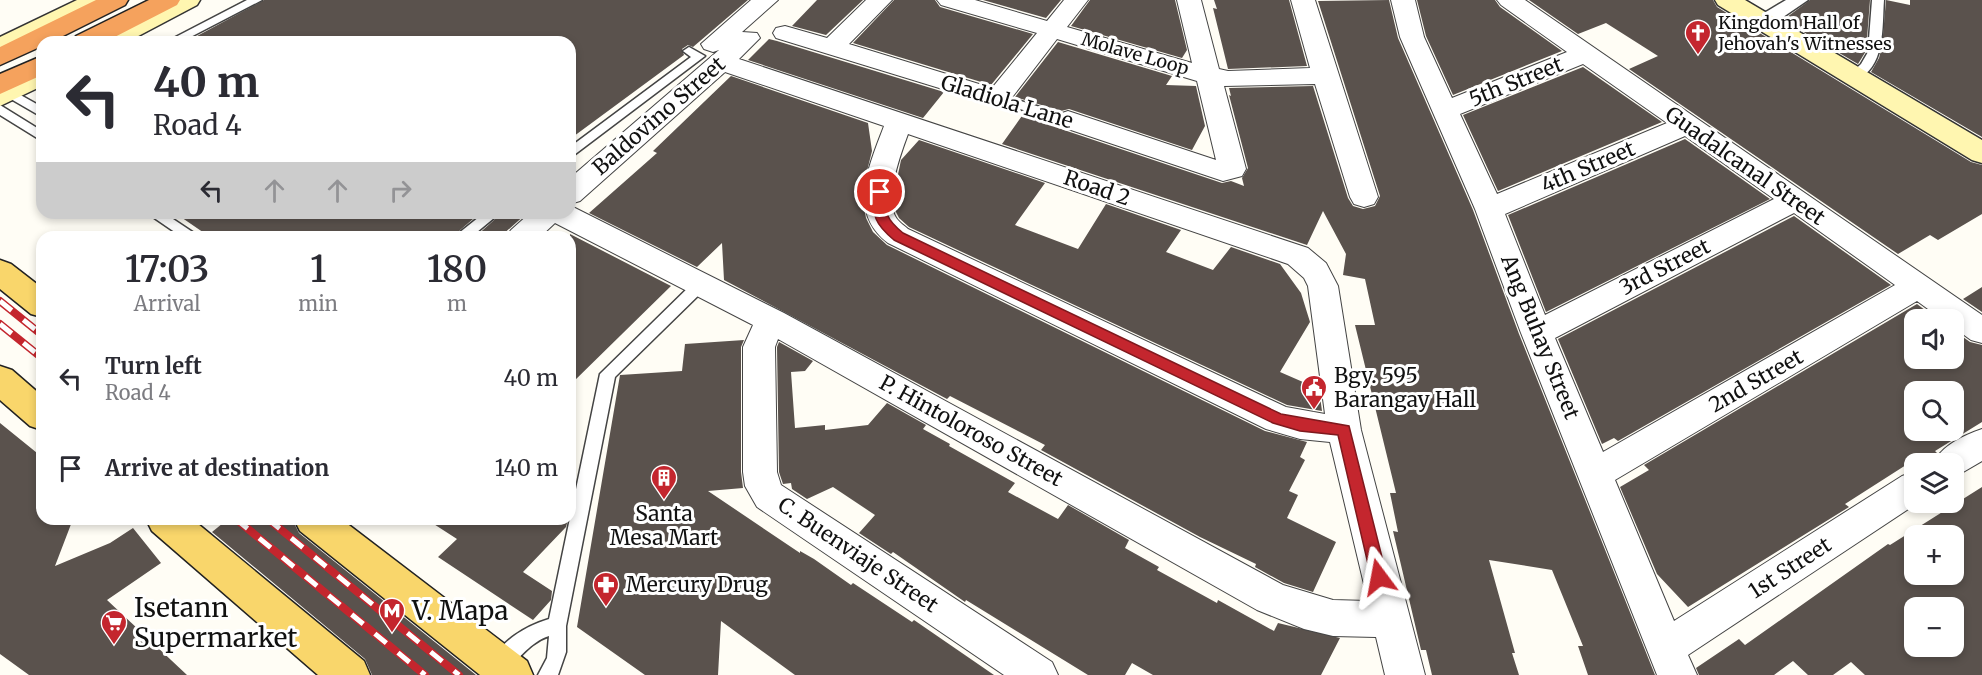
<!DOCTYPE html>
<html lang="en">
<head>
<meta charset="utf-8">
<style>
	body { margin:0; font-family:Merriweather,serif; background:#f7f7f7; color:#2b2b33; height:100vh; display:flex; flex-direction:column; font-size:22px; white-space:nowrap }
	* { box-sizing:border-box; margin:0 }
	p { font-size:20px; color:#7c7c81 }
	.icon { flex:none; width:33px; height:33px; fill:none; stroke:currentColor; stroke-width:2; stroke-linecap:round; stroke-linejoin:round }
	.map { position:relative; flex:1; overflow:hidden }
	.side { position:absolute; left:36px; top:231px; width:540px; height:294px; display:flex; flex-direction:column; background:#fff; border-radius:18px; box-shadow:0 3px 9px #0003 }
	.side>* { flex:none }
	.hud { position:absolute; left:36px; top:36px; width:540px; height:183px; border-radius:18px; box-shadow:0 3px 9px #0003; background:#fff; color:#2b2b33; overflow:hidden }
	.controls { position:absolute; left:1904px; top:309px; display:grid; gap:12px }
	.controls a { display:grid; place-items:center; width:60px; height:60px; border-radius:12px; background:#fff; box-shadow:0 3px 9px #0003; font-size:30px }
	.pin { position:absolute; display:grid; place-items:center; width:51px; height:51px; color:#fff; margin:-26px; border:3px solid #fff; border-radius:50%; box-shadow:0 2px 6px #0007 }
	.me { position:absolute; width:66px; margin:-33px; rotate:347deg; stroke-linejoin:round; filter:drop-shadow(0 0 4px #0008) }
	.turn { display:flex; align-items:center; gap:21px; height:126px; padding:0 18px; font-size:27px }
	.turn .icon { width:78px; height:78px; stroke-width:2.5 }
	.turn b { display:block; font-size:42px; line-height:51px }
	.lanes { display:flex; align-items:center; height:57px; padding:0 18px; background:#0003; justify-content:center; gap:30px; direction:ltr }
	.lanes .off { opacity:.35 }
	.eta { display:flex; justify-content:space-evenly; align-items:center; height:102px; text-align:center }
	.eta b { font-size:36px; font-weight:600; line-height:42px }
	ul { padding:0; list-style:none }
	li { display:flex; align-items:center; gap:18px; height:90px; padding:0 18px }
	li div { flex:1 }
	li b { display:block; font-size:22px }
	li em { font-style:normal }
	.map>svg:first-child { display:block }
	.building { fill:#5a524d; fill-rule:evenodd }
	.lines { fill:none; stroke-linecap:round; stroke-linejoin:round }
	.service-casing { stroke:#444; stroke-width:3 }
	.pedestrian-casing { stroke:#444; stroke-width:3 }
	.minor-casing { stroke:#444; stroke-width:2 }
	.secondary-casing { stroke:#333; stroke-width:3 }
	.primary-casing { stroke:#222; stroke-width:3 }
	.motorway-casing { stroke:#222; stroke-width:3 }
	.service { fill:#fff; fill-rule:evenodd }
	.pedestrian { fill:#fff; fill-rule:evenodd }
	.minor { fill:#fff; fill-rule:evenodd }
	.secondary { fill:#fff6b0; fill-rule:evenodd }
	.primary { fill:#f9d66b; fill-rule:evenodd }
	.motorway { fill:#f5a25d; fill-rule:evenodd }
	.rail-casing { stroke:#c4262e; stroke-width:8 }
	.rail { stroke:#fff; stroke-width:5; stroke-dasharray:15; stroke-linecap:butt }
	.route { fill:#c4262e; stroke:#7f191e; stroke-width:1.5 }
	.labels { text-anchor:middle; stroke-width:6; stroke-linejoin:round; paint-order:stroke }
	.far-poi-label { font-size:18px; fill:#111; stroke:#fff; text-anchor:start }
	.far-street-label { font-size:18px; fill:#111; stroke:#fff }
	.street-label { font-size:21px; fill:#111; stroke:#fff }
	.poi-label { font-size:21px; fill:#111; stroke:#fff; text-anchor:start }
	.near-poi-label { font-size:26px; fill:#111; stroke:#fff; text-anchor:start }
</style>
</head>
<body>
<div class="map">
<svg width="1982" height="675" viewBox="0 0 1982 675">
	<rect width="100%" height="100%" fill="#fffdf5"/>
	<path class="building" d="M264 0H748L693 47 688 45 682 49 684 55 570 139V42H186Z
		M817 0H863L826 35 792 26Z
		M894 0H935L940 7 1033 34 991 85 853 43Z
		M983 0H1061L1046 18Z
		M1090 0H1175L1187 50 1182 58 1071 26Z
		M1214 0H1289L1307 66 1228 69 1213 8 1217 9Z
		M1389 0 1398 38 1473 210 1519 334 1655 675H1588L1578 646H1583L1552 570 1489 560 1515 653H1512L1519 675H1432L1426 650H1421L1393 531 1398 532 1390 493H1396L1355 325H1375L1365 279 1343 275 1346 254 1323 211 1307 245 1002 144 1024 113 1054 122 1058 128 1222 183 1231 181 1244 186 1242 178 1248 168 1229 95 1231 96 1229 88 1313 86 1348 198 1353 206 1363 209 1375 206 1380 196 1318 1Z
		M1417 0H1495L1500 7 1562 51 1453 95 1426 36Z
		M1529 0H1713L1717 7 1971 162 1982 165V214L1938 240 1930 235 1898 254 1629 69 1658 56 1606 23 1578 34Z
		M1810 0H1870L1866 51 1858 64 1783 20Z
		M1886 0 1910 5V0H1982V137L1871 72 1879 58 1882 47Z
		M769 39 777 41 944 92 923 118 748 60Z
		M1058 42 1172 76 1166 85 1196 86 1205 126 1192 150 1069 109 1061 111 1015 97Z
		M1583 67 1662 122 1498 191 1463 115Z
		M731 76 868 123 872 151 863 187V203L866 218 873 232 887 245 1265 431 1307 442 1300 457 1305 460 1289 491 1298 495 1287 518 1336 542 1313 592 1284 583 1255 567 1256 564 1200 537 1041 450 1045 445 950 396 947 399 724 280 722 243 697 267 589 213 657 153 653 151Z
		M1685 139 1770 199 1546 312 1508 215Z
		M919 140 1045 183 1015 225 1078 249 1106 204 1181 230 1166 252 1213 270 1231 247 1280 264 1301 293 1310 322 1280 372 1319 389 1322 411 1287 405 909 227 899 218 895 210V189L901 160Z
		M175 213H480L452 237H210Z
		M502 213H527L500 237H475Z
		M1794 216 1891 285 1618 441 1614 438 1602 444 1558 339Z
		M570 234 671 286 570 385Z
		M1982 287V312L1963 299Z
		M1917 304 1938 320H1914V358H1953V330L1970 342 1982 345V422L1935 451 1937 453 1920 464H1914L1911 469 1906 465 1845 504 1849 507 1688 607 1657 574 1620 487 1649 470 1644 465ZM1914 392H1953V430H1914Z
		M744 340 741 347V472L743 488 708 491 800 553V551L814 559 851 585 853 583 912 622 914 620 994 675H795L721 621 718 675H645L577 627 620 375 682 371 685 344Z
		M779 342 813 361 805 371 791 372 795 428 825 425V430L868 425 887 403 926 425 923 429 950 444 949 446 1015 483 1008 492 1058 519 1068 505 1129 540 1125 548 1159 567 1157 570 1217 603 1218 600 1274 631 1278 623 1340 638 1321 675H1153L1132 663 1125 675H1088L966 600 965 602 893 552 891 554 859 533 875 515 833 487 807 499 792 489 791 483 783 484 779 472 777 347Z
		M0 423 42 457V519H73L55 566 110 543 133 528 161 563 107 600 187 675H29L0 654Z
		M1982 487V675H1865L1851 662 1833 675H1808L1793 661 1774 675H1699L1696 668 1739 639 1745 645 1888 544 1890 545ZM1914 536H1953V574H1914ZM1914 608H1953V646H1914Z
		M228 519H292L299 533 476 675H372L365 659 212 532Z
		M426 519H568L566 527 523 572 552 591 551 600 533 620 438 557 457 539Z"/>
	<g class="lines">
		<defs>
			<path id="service" d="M247 0H262L181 42H166Z
				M1872 0H1884C1882 26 1886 70 1854 80L1848 76 1861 64 1868 52Z
				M689 47 705 56 570 158V147L691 57 683 51Z
				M8 88 42 107V117L4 95 2 92Z
				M998 94 1072 117 1074 120 1068 124 994 101 992 98 994 95Z
				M0 105 42 131V141L0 115Z
				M147 213H164L200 237H182Z
				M484 213H500L471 237H454Z
				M701 279 708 284 706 288 615 377 566 626V652L558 675H538L547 658 549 636C525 644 517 666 499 673L492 670 490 664C500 641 526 626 549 619L600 374 696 280Z"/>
			<path id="pedestrian" d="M1786 0H1808L1770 26H1756L1754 22 1756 18Z"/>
			<path id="minor" d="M751 0H778L742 32 757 33 760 38 739 59 1308 248 1326 263 1338 286 1361 430 1425 675H1385L1376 637 1333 636 1304 629 1257 610 778 339 775 347 777 472 781 485 1052 662 1058 675H1004L757 507 745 486 743 472V347L753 325 555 223 540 237H506L511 230 530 213H570L571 206 784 313 1283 585 1333 600 1368 601 1330 442 1300 439 1266 429 888 243C847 212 869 166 884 126L725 72 580 201 570 204V178L719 50 713 52 704 49 701 44ZM908 134 1288 264 1304 278 1308 286 1325 414 1286 407 908 229C905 226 900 223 897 219 883 201 901 153 908 134Z
				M866 0H892L849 44 992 88 1037 33 941 5 937 0H975L1047 21 1064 0H1088L1067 27 1192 63 1177 0H1201L1219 69 1228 71 1310 68 1291 0H1315L1378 197 1374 204 1364 207 1354 204 1350 197 1315 84 1224 86 1246 169 1242 176 1223 181 1059 126 1055 120 1059 114 1068 111 1216 160 1197 81 1057 39 1007 104 998 106 776 38 773 33 776 28 785 26 827 38Z
				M1391 0H1415L1424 37 1452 98 1567 52 1501 5 1497 0H1525L1982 315V343L1971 340 1953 327V320H1943L1917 301 1615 480 1674 621 1902 476 1914 472V502H1919L1688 655 1697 675H1657L1521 333 1475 209 1400 37ZM1583 64 1667 123 1497 194 1460 114ZM1685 136 1774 199 1545 315 1505 214ZM1794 213 1895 285 1603 452 1555 338Z
				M1982 429V461L1953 478V464H1933C1941 446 1964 435 1982 429Z"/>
			<path id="secondary" d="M77 0H109L106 5 0 55V37Z
				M169 0H200L197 5 127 42H94L98 36Z
				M1715 0H1745L1982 140V163L1972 160 1718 5Z
				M42 67V86L0 106V86Z"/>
			<path id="primary" d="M0 260 11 264 42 288V317L31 314 0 289Z
				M0 366 12 370 42 396V430L30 426 0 400Z
				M146 519H192L364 661 370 675H318L152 531Z
				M294 519H341L527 661 533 675H480L300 531Z"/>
			<path id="motorway" d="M96 0H128L125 5 51 42H42V46L0 65V47Z
				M149 0H180L177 5 105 42H72L76 36Z
				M42 56V75L0 94V74Z"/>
		</defs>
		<use href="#service" class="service-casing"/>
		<use href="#pedestrian" class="pedestrian-casing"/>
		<use href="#minor" class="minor-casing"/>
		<use href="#secondary" class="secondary-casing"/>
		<use href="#primary" class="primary-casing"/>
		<use href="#motorway" class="motorway-casing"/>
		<use href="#service" class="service"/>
		<use href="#pedestrian" class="pedestrian"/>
		<use href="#minor" class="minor"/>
		<use href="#secondary" class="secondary"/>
		<use href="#primary" class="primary"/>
		<use href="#motorway" class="motorway"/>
		<defs>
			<path id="rail" d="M0 301 42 335
				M0 324 42 358
				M236 519 425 675
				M268 519 459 675"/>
		</defs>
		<use href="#rail" class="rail-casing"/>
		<use href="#rail" class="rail"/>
	</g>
	<path class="route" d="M880 187 886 192C885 214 886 219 903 233L1281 414 1349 426 1387 577 1385 582 1379 584 1374 582 1371 577 1338 435 1300 431 1273 423 894 240C875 224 872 216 874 192Z"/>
	<defs>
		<symbol id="church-pin" viewBox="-11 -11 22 30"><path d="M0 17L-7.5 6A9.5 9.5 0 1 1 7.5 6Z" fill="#c4262e" stroke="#fff"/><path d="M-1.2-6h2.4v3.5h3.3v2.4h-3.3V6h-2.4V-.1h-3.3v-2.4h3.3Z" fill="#fff"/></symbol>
		<symbol id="civic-pin" viewBox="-11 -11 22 30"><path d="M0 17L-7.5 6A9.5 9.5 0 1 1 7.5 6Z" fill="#c4262e" stroke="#fff"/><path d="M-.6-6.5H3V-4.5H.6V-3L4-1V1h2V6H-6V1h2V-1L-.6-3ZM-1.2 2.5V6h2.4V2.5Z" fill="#fff"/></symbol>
		<symbol id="building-pin" viewBox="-11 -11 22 30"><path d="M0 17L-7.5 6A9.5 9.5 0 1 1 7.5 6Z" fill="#c4262e" stroke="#fff"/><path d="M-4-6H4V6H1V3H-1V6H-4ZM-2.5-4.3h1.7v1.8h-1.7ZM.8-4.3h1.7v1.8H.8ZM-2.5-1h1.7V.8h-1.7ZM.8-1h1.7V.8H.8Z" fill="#fff"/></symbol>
		<symbol id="pharmacy-pin" viewBox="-11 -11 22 30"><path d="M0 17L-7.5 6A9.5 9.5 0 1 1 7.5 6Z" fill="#c4262e" stroke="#fff"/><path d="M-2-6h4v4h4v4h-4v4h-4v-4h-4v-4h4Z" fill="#fff"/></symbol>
		<symbol id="metro-pin" viewBox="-11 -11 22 30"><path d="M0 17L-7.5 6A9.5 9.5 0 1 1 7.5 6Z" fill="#c4262e" stroke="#fff"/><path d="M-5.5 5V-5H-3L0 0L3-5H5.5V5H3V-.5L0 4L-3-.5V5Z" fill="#fff"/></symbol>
		<symbol id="supermarket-pin" viewBox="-11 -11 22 30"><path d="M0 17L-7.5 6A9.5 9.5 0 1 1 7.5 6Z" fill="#c4262e" stroke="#fff"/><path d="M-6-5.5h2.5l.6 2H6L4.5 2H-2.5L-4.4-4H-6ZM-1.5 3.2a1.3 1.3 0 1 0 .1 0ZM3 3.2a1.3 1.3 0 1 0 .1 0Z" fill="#fff"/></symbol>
	</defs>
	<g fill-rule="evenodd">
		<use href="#church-pin" x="1683" y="18" width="30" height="40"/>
		<use href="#civic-pin" x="1299" y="373" width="30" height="40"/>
		<use href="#building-pin" x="649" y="463" width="30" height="40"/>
		<use href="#pharmacy-pin" x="591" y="570" width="30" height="40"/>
		<use href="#metro-pin" x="377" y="596" width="30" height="40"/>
		<use href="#supermarket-pin" x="99" y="608" width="30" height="40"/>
	</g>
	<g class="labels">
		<g class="far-poi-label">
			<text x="1718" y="29">Kingdom Hall of<tspan x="1718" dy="21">Jehovah's Witnesses</tspan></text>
		</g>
		<g class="far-street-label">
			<text transform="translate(1135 54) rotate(16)" y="6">Molave Loop</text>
		</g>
		<g class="street-label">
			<text transform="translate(1516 82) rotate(-22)" y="7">5th Street</text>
			<text transform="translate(1007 102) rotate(17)" y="7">Gladiola Lane</text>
			<text transform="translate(659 116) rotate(-41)" y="7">Baldovino Street</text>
			<text transform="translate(1745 166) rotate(35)" y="7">Guadalcanal Street</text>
			<text transform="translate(1588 167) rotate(-23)" y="7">4th Street</text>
			<text transform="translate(1097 188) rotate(19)" y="7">Road 2</text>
			<text transform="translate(1665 267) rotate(-27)" y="7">3rd Street</text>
			<text transform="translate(1540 337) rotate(68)" y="7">Ang Buhay Street</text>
			<text transform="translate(1756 381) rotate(-30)" y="7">2nd Street</text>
			<text transform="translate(971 431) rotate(29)" y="7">P. Hintoloroso Street</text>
			<text transform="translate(858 555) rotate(34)" y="7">C. Buenviaje Street</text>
			<text transform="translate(1790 568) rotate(-33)" y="7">1st Street</text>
		</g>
		<g class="poi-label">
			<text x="1334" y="383">Bgy. 595<tspan x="1334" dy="24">Barangay Hall</tspan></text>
			<text x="664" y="521" text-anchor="middle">Santa<tspan x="664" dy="24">Mesa Mart</tspan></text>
			<text x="626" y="592">Mercury Drug</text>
		</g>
		<g class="near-poi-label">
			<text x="134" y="617">Isetann<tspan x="134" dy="30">Supermarket</tspan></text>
			<text x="412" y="620">V. Mapa</text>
		</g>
	</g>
</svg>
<div class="controls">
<a><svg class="icon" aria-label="sound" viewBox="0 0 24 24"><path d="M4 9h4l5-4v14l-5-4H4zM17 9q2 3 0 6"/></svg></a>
<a><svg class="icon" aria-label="search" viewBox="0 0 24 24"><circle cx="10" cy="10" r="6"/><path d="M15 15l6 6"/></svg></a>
<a><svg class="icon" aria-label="layers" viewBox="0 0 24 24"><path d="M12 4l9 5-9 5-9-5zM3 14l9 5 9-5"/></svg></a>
<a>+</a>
<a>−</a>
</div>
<div class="pin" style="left:880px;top:192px;background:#d93025"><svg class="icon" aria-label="arrive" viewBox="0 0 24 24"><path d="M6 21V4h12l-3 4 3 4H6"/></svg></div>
<svg class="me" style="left:1379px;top:577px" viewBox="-20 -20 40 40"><path d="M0-17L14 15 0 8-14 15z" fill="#c4262e" stroke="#fff" stroke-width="4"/></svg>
<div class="hud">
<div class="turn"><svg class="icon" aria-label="left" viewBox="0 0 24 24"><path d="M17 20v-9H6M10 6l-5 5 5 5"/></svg><div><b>40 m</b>Road 4</div></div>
<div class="lanes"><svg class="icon" aria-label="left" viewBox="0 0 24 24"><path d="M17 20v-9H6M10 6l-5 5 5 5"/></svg><svg class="icon off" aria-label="ahead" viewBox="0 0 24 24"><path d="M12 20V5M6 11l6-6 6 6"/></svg><svg class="icon off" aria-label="ahead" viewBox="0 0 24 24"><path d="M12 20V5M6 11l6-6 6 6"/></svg><svg class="icon off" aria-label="right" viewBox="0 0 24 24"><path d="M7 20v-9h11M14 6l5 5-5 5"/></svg></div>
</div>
<section class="side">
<div class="eta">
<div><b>17:03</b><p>Arrival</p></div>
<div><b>1</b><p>min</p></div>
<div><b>180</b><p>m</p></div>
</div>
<ul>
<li><svg class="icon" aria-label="left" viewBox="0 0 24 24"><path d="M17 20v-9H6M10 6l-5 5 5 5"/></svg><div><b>Turn left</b><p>Road 4</p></div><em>40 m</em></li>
<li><svg class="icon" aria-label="arrive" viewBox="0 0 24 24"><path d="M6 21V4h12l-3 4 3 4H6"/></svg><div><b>Arrive at destination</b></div><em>140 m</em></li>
</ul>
</section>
</div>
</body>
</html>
